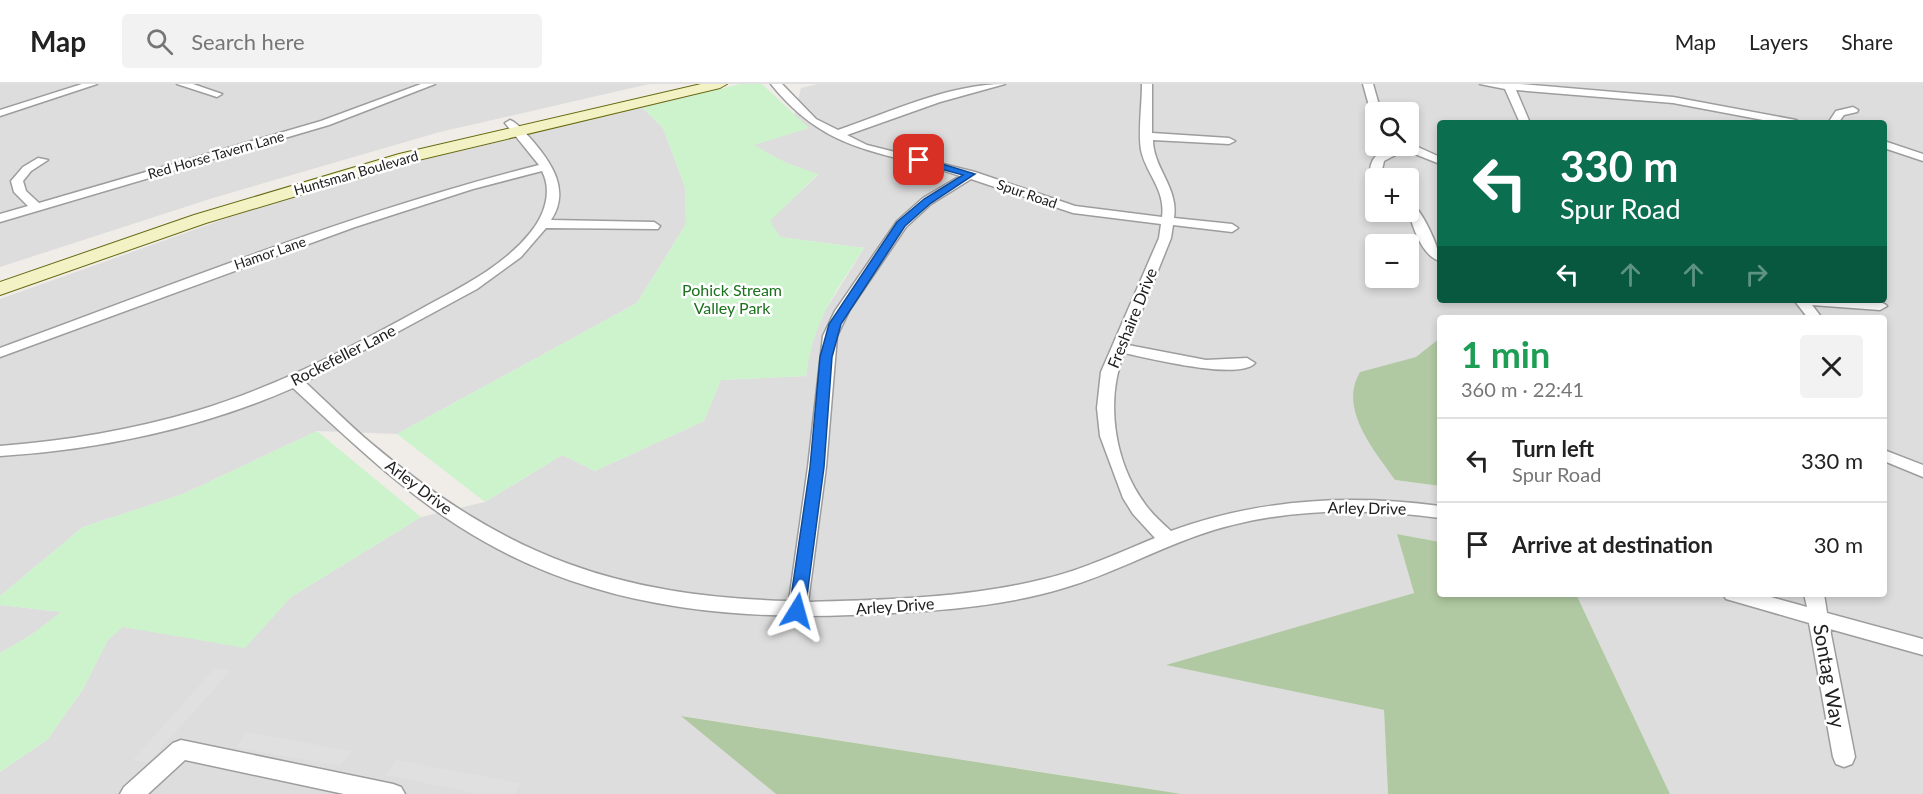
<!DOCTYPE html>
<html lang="en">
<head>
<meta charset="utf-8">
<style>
	body { margin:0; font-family:Lato,sans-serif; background:#f2f2f2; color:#222; height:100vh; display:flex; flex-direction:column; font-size:22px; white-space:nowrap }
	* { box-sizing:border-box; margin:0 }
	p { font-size:20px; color:#767676 }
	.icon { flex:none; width:33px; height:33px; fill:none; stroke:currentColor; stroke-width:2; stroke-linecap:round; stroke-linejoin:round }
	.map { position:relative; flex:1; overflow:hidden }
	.side { position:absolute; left:1437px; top:231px; width:450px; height:282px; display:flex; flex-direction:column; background:#fff; border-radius:6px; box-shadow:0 3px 9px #0003 }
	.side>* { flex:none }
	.top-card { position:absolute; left:1437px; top:36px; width:450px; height:183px; border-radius:6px; box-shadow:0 3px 9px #0003; background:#0b6e4f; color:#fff; overflow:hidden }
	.fabs { position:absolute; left:1365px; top:18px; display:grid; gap:12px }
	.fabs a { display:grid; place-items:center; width:54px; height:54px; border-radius:6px; background:#fff; box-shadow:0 3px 9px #0003; font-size:30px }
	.pin { position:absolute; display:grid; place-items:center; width:51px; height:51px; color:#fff; margin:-26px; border-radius:12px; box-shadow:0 3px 9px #0006 }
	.me { position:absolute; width:66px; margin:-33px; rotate:8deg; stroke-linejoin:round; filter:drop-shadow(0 0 4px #0008) }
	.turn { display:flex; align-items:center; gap:21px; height:126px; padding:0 24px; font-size:27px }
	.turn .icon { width:78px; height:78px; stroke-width:2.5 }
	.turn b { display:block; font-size:42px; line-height:51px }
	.lanes { display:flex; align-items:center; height:57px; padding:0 24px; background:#0003; justify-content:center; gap:30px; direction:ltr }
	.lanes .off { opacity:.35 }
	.round { display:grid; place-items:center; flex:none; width:63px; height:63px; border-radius:6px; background:#f2f2f2 }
	.head { display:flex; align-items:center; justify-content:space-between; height:102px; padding:0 24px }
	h1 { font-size:36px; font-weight:700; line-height:45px; color:#1e9e55 }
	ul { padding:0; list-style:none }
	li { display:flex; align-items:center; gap:18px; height:84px; padding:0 24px; border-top:2px solid #e0e0e0 }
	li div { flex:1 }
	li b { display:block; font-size:22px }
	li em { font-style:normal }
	header { display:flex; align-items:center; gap:36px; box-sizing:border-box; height:84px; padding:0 30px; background:#fff; border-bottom:2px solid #e0e0e0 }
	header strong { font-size:28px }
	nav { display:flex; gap:33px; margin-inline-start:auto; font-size:21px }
	.search { width:420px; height:54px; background:#f2f2f2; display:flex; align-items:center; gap:15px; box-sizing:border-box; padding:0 21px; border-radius:6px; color:#767676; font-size:22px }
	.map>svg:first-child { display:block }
	.residential { fill:#deddde; fill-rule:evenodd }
	.forest { fill:#b0c9a2 }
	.park { fill:#ccf3cc }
	.parking { fill:#e0e0e0 }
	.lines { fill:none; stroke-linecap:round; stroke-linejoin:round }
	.street-casing { stroke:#9d9d9d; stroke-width:3 }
	.secondary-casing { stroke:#676b13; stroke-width:2 }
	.street { fill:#fff; fill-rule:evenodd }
	.secondary { fill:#f2f2c4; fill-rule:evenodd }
	.route { fill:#1a73e8; stroke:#114b97; stroke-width:1.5 }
	.labels { text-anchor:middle; stroke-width:5; stroke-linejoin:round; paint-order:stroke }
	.far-street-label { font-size:14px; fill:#202020; stroke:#fff }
	.park-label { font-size:16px; fill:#1a721c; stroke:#fff }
	.street-label { font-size:16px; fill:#202020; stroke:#fff }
	.near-street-label { font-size:20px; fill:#202020; stroke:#fff }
</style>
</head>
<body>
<header>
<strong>Map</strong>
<div class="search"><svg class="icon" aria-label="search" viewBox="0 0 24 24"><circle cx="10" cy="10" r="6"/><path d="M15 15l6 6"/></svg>Search here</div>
<nav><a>Map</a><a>Layers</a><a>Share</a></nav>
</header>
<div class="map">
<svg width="1923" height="710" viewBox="0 0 1923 710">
	<rect width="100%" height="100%" fill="#f0ede8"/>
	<path class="residential" d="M0 0H649L440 48 213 114 0 183Z
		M817 0H1923V710H1670L1576 510H1884V234H1440V254L1417 273 1360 288 1395 396 1440 402V458L1397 450 1414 509 1168 581 1384 626 1388 710H1182L682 632 776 710H0V688L48 655 83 605 108 555 123 543 246 562 291 513 421 433 485 418 562 371 595 387 704 337 721 296 806 292 810 262 820 235 864 164 780 153 769 137 818 91 784 78 753 61 808 44 794 32 801 4ZM1376 28H1408V62H1376ZM1440 39H1884V216H1440ZM1376 94H1408V128H1376ZM1376 160H1408V194H1376Z
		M643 24 663 44 685 103 686 140 637 219 397 350 317 347 183 410 83 443 0 512V215L244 128 340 99 434 73Z
		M0 521 62 528 31 551 0 569Z"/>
	<path class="forest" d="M1440 254V402L1395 396C1374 366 1338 325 1360 288L1416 273Z
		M1397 450 1440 458V510H1576L1670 710H1388L1384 626 1166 581 1414 509Z
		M681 632 1182 710H776Z"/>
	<path class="park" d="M740 0H762L809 44 754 61 784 78 818 90 770 137 780 153 864 164C835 208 813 238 806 292L721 296 704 337 595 387 562 371 485 418 397 350 637 219 686 140 685 103 663 44 643 24Z
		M317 347 421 433 291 513 245 564 123 543 108 556 83 605 48 655 0 688V569L31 551 61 528 0 521V512L83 443 183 410Z"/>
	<path class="parking" d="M215 584 230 587 148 679 133 676Z
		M247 648 351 667 340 682 235 663Z
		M396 676 520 699 514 710H480L385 691Z"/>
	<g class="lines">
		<defs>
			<path id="street" d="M82 0H97L0 32V26Z
				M177 0H193L222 10 217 13Z
				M421 0H435L329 41 0 138V130L28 122 14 108 11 97 23 83 38 74 48 76 31 87 23 97 26 107 39 119 321 37Z
				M771 0H782L816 35 838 46C891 28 949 0 1005 0L940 18 847 51 867 61 975 88 1075 122 1162 133C1166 106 1146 90 1141 66 1138 47 1142 21 1142 0H1152V49L1229 54 1235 57 1229 60 1153 56C1153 84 1179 104 1174 134L1232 140 1238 144 1232 148 1173 141 1171 154 1128 261 1206 276 1247 274 1255 279C1239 297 1148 274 1124 269 1105 317 1114 378 1145 420 1152 430 1162 439 1171 447 1258 415 1349 410 1440 422V434C1359 423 1274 424 1196 452 1151 468 1109 491 1064 504 1008 521 950 526 893 529 753 538 610 529 485 458 412 417 354 360 293 304 202 344 99 366 0 372V362C66 357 132 346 196 327 276 303 346 266 419 226 457 205 502 184 530 149 544 132 553 108 542 87L473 105 355 143 0 273V264C178 199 355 127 539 81L505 39 510 36C518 39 525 49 531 55 551 78 571 106 551 136L654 138 660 142 658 145 546 144 521 173 477 205 305 298C328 319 349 341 372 360 505 472 616 512 789 517L808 383 823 252 835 227 897 137 923 114 960 92C881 65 828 71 771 0ZM971 95 1073 129 1161 140 1159 154 1101 288 1097 324 1100 352 1123 414 1133 430 1155 454C1118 469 1082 486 1044 495 968 514 886 516 808 518L826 383 837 252 849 227 906 143 931 120Z
				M1363 0H1373L1381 28H1376V32L1371 29Z
				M1480 0H1520L1673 13 1796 36 1801 39H1779L1673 19 1516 6 1530 39H1520L1505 5Z
				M1853 23 1858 26 1857 28 1844 31 1838 39H1828L1836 27Z
				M1884 57 1923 70V77L1884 64Z
				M1409 59 1440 73V80L1405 66 1384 77 1382 86 1384 94 1374 96 1370 86C1372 66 1392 62 1408 62Z
				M1408 117C1421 122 1440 165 1440 177 1420 172 1408 132 1408 117Z
				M1794 216C1812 216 1876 211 1887 222L1880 226 1812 221 1822 234H1808Z
				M1884 366 1923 381V393L1884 377Z
				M1723 510H1760L1807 523 1804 510H1824L1827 529 1923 555V571L1830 545 1855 673 1852 680 1844 683 1836 680 1833 673 1809 539 1726 515Z
				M181 656 393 700 401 703 405 710H344L185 676 148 710H120L124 703 173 659Z"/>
			<path id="secondary" d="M701 0H727L720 4 410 78 206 139 0 211V198L194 131 399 70Z"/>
		</defs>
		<use href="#street" class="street-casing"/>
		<use href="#secondary" class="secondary-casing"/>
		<use href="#street" class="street"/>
		<use href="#secondary" class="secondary"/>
	</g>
	<path class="route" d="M919 73 975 90 931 119 905 142 841 240 832 273 824 383 805 527 797 533 789 527 810 383 820 273 829 240 897 138 924 115 963 91 915 78V74Z"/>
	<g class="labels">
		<g class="far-street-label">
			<text transform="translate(216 71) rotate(-16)" y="5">Red Horse Tavern Lane</text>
			<text transform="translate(356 89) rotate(-16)" y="5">Huntsman Boulevard</text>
			<text transform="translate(1027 110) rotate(19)" y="5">Spur Road</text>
			<text transform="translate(270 169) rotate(-19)" y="5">Hamor Lane</text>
		</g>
		<g class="park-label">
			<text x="732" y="212">Pohick Stream<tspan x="732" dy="18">Valley Park</tspan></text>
		</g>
		<g class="street-label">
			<text transform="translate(1132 234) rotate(-68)" y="6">Freshaire Drive</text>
			<text transform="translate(343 271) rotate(-27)" y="6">Rockefeller Lane</text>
			<text transform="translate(419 403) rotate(37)" y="6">Arley Drive</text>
			<text transform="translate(1367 424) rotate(1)" y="6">Arley Drive</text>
			<text transform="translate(895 522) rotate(-4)" y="6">Arley Drive</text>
		</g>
		<g class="near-street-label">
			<text transform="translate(1829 592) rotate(80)" y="7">Sontag Way</text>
		</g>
	</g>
</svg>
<div class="fabs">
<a><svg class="icon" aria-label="search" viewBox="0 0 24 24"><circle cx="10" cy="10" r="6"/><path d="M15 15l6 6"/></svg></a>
<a>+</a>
<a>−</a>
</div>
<div class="pin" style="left:919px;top:76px;background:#d93025"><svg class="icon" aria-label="arrive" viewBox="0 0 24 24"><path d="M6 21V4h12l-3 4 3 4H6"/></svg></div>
<svg class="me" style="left:797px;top:527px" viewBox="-20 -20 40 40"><path d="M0-17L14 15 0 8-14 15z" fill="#1a73e8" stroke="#fff" stroke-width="4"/></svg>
<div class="top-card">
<div class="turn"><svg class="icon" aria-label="left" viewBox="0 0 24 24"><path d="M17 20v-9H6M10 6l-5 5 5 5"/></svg><div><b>330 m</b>Spur Road</div></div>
<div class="lanes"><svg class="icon" aria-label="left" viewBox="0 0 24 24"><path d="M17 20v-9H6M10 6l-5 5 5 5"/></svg><svg class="icon off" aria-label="ahead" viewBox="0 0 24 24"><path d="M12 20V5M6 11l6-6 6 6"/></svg><svg class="icon off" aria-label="ahead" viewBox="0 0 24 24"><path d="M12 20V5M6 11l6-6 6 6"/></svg><svg class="icon off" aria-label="right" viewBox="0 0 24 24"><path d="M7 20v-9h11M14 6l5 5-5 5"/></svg></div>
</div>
<section class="side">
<div class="head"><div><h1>1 min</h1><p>360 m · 22:41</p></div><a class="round"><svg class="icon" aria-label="close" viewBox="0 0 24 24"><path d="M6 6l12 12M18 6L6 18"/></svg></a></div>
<ul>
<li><svg class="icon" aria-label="left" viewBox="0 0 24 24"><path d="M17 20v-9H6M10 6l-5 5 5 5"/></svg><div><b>Turn left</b><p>Spur Road</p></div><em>330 m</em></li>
<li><svg class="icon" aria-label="arrive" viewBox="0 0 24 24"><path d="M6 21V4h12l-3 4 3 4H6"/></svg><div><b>Arrive at destination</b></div><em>30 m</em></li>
</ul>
</section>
</div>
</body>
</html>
